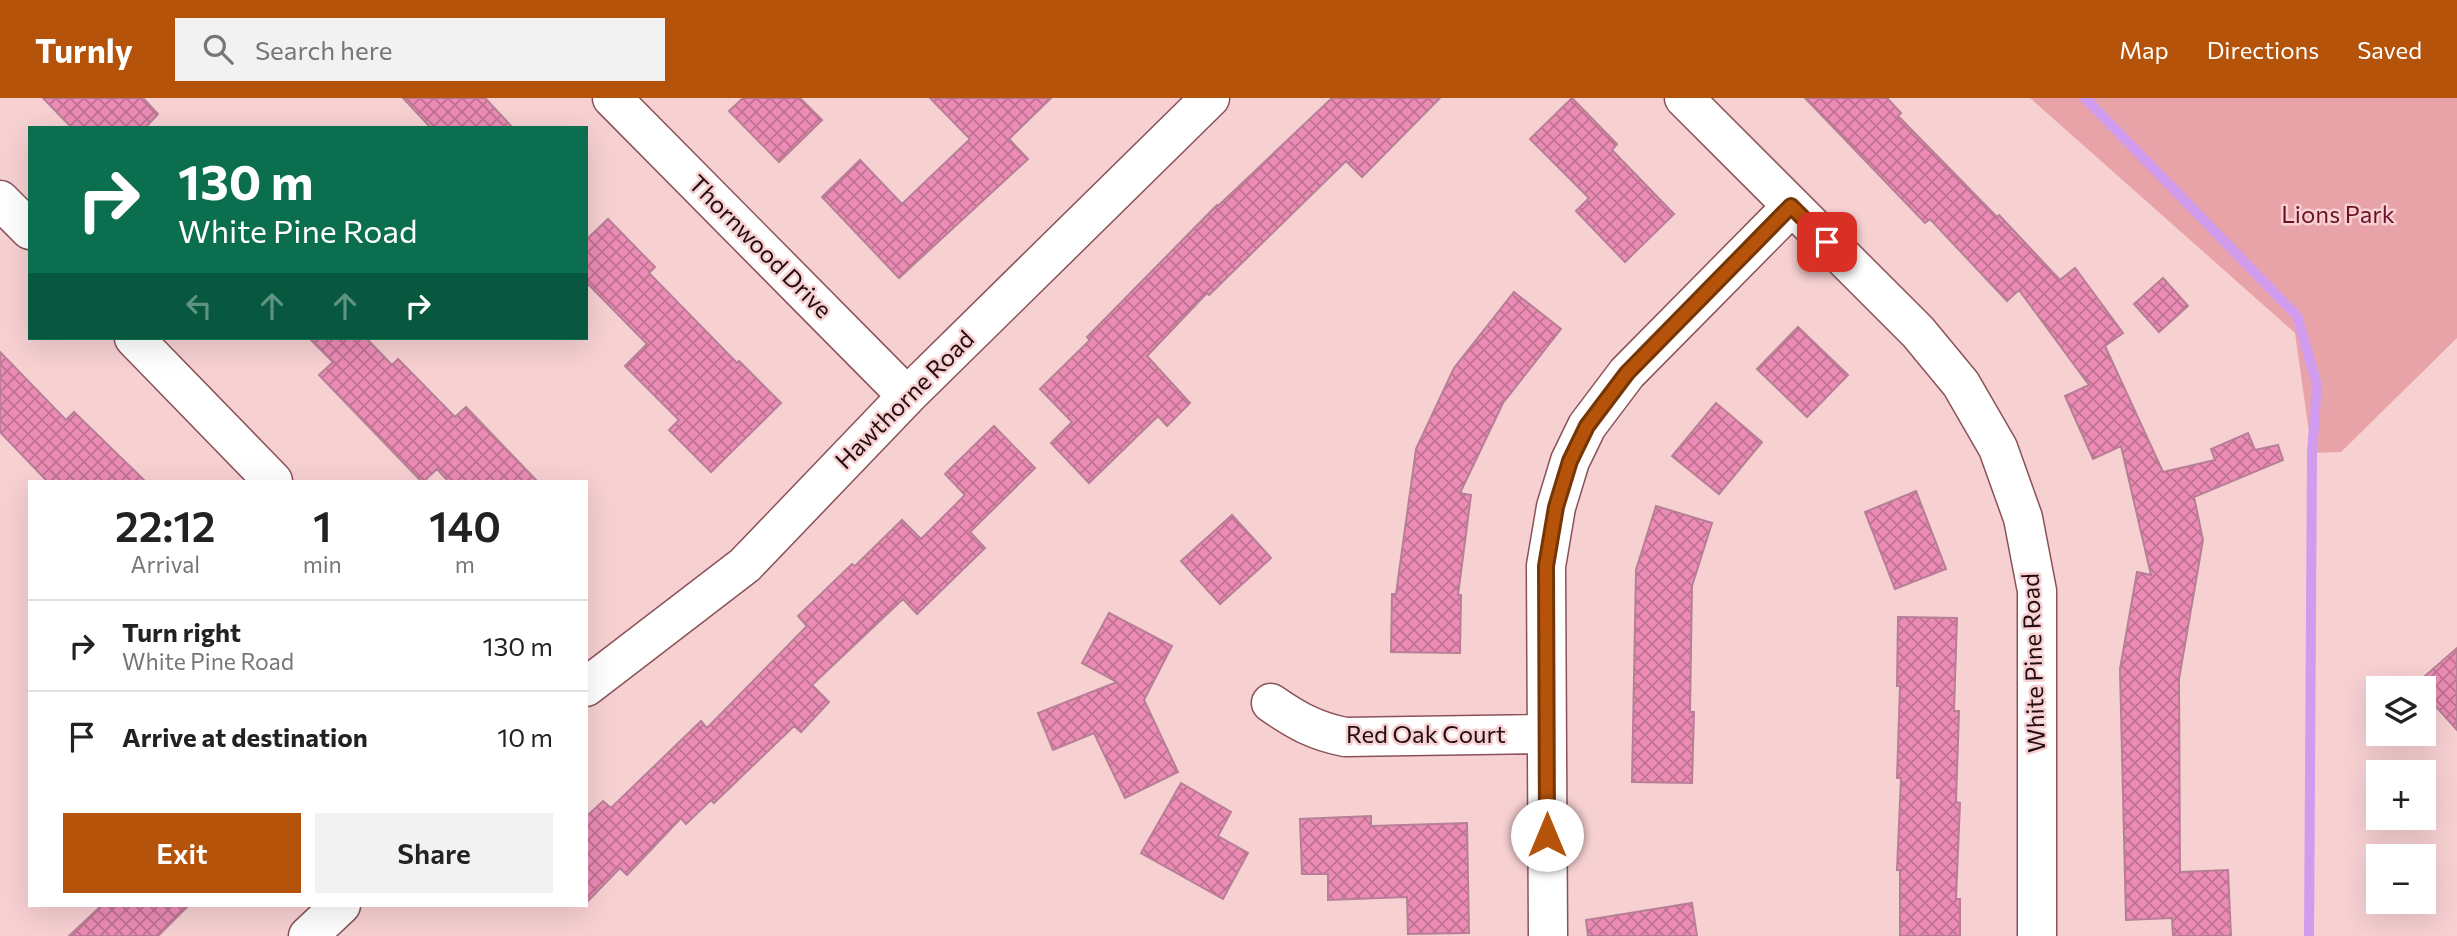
<!DOCTYPE html>
<html lang="en">
<head>
<meta charset="utf-8">
<style>
	body { margin:0; font-family:Commissioner,sans-serif; background:#f2f2f2; color:#222; height:100vh; display:flex; flex-direction:column; font-size:26px; white-space:nowrap }
	* { box-sizing:border-box; margin:0 }
	p { font-size:23px; color:#767676 }
	.icon { flex:none; width:38px; height:38px; fill:none; stroke:currentColor; stroke-width:2; stroke-linecap:round; stroke-linejoin:round }
	.map { position:relative; flex:1; overflow:hidden }
	.details { position:absolute; left:28px; top:382px; width:560px; height:427px; display:flex; flex-direction:column; background:#fff; border-radius:0px; box-shadow:0 7px 28px #0002 }
	.details>* { flex:none }
	.banner { position:absolute; left:28px; top:28px; width:560px; height:214px; border-radius:0px; box-shadow:0 7px 28px #0002; background:#0b6e4f; color:#fff; overflow:hidden }
	.buttons { position:absolute; left:2366px; top:578px; display:grid; gap:14px }
	.buttons a { display:grid; place-items:center; width:70px; height:70px; border-radius:0px; background:#fff; box-shadow:0 7px 28px #0002; font-size:35px }
	.pin { position:absolute; display:grid; place-items:center; width:60px; height:60px; color:#fff; margin:-30px; border-radius:14px; box-shadow:0 4px 10px #0006 }
	.me { position:absolute; width:77px; margin:-38px; rotate:0deg; stroke-linejoin:round; filter:drop-shadow(0 0 5px #0008) }
	.turn { display:flex; align-items:center; gap:24px; height:147px; padding:0 35px; font-size:32px }
	.turn .icon { width:91px; height:91px; stroke-width:2.5 }
	.turn b { display:block; font-size:49px; line-height:60px }
	.lanes { display:flex; align-items:center; height:66px; padding:0 35px; background:#0003; justify-content:center; gap:35px; direction:ltr }
	.lanes .off { opacity:.35 }
	.eta { display:flex; justify-content:space-evenly; align-items:center; height:119px; text-align:center }
	.eta b { font-size:42px; font-weight:600; line-height:49px }
	.cta { display:flex; gap:14px; margin-top:auto; padding:14px 35px }
	.cta a { flex:1; height:80px; border-radius:0px; background:#b45309; color:#fff; font-size:28px; font-weight:600; line-height:80px; text-align:center }
	.cta a+a { background:#f2f2f2; color:#222 }
	ul { padding:0; list-style:none }
	li { display:flex; align-items:center; gap:21px; height:91px; padding:0 35px; border-top:2px solid #e0e0e0 }
	li div { flex:1 }
	li b { display:block; font-size:26px }
	li em { font-style:normal }
	header { display:flex; align-items:center; gap:42px; box-sizing:border-box; height:98px; padding:0 35px; background:#b45309; color:#fff }
	header strong { font-size:33px }
	nav { display:flex; gap:38px; margin-inline-start:auto; font-size:24px }
	.search { width:490px; height:63px; background:#f2f2f2; display:flex; align-items:center; gap:18px; box-sizing:border-box; padding:0 24px; border-radius:0px; color:#767676; font-size:26px }
	.map>svg:first-child { display:block }
	.park { fill:#e8a3a9 }
	.lines { fill:none; stroke-linecap:round; stroke-linejoin:round }
	.stream { stroke:#d19cee; stroke-width:10 }
	.building { fill:url(#building-cross-hatch); stroke:#b67f96; stroke-width:2 }
	.minor-casing { stroke:#8a5258; stroke-width:41 }
	.minor { stroke:#fff; stroke-width:38 }
	.route-casing { stroke:#753606; stroke-width:18 }
	.route { stroke:#b45309; stroke-width:12 }
	.labels { text-anchor:middle; stroke-width:5; stroke-linejoin:round; paint-order:stroke }
	.park-label { font-size:24px; fill:#6d1027; stroke:#f7d0d2 }
	.street-label { font-size:24px; fill:#230d10; stroke:#f7d0d2 }
</style>
</head>
<body>
<header>
<strong>Turnly</strong>
<div class="search"><svg class="icon" aria-label="search" viewBox="0 0 24 24"><circle cx="10" cy="10" r="6"/><path d="M15 15l6 6"/></svg>Search here</div>
<nav><a>Map</a><a>Directions</a><a>Saved</a></nav>
</header>
<div class="map">
<svg width="2457" height="838" viewBox="0 0 2457 838">
	<defs>
		<pattern id="building-cross-hatch" width="8" height="8" patternUnits="userSpaceOnUse" patternTransform="scale(1.75)"><rect width="8" height="8" fill="#ec8cb5"/><path d="M0 0l8 8M0 8l8-8" fill="none" stroke="#bf7192"/></pattern>
	</defs>
	<rect width="100%" height="100%" fill="#f7d0d2"/>
	<path class="park" d="M2030 0H2457V240L2341 354 2312 355 2295 235Z"/>
	<g class="lines">
		<path class="stream" d="M2085 0 2297 218 2317 287 2312 355 2309 838"/>
	</g>
	<path class="building" d="M43 0H143L158 16 145 30H72Z
		M403 0H485L513 30H431Z
		M743 0H800L822 22 779 64 729 13Z
		M930 0H1051L1009 41 1028 61 899 180 822 99 860 62 902 106 970 41Z
		M1332 0H1440L1362 79 1346 63 1209 197 1207 195 1147 258 1190 305 1167 328 1158 318 1089 385 1051 345 1072 324 1040 291 1090 242 1087 239 1217 107 1218 108Z
		M1572 0 1617 46 1612 52 1674 116 1625 164 1576 113 1589 100 1530 41Z
		M1805 0H1887L1901 15 1898 18 1997 119 1999 117 2060 182 2075 170 2123 235 2105 248 2163 374 2215 362 2211 351 2248 335 2255 352 2278 347 2283 362 2194 399 2203 442 2179 581 2180 774 2228 772 2231 838H2173L2172 820 2126 822 2120 571 2137 474 2151 477 2121 348 2093 361 2065 298 2089 287 2019 192 2007 203 1930 121 1925 125Z
		M608 121 655 169 649 175 737 265 739 263 781 305 711 374 669 332 679 322 625 268 647 246 586 184V142Z
		M2163 180 2188 208 2159 234 2134 206Z
		M1514 194 1561 231 1503 305 1460 395 1471 397 1458 497H1461L1460 555 1391 554 1392 496H1396L1416 351 1454 270Z
		M1798 229 1848 277 1807 319 1757 271Z
		M309 240H366L392 267 398 261 455 319 466 309 537 383H448L437 371 424 383H421L319 277 333 264Z
		M0 254 66 322 74 314 145 383H47L0 334Z
		M1716 305 1762 344 1719 396 1672 358Z
		M994 328 1035 370 970 434 985 450 917 516 903 501 812 587 829 604 801 634 794 628 714 705 711 702 686 726 681 720 627 777 620 770 586 805V719L603 703 611 710 701 623 707 630 807 528 798 518 852 466 855 468 902 422 921 441 965 397 945 376Z
		M1916 393 1946 471 1895 491 1865 414Z
		M1656 408 1712 425 1692 488 1690 614H1694L1692 685 1632 684 1636 472Z
		M1232 417 1271 460 1220 506 1181 463Z
		M1109 515 1172 548 1144 602 1178 674 1125 700 1094 635 1053 652 1038 615 1117 584 1082 565Z
		M1898 519 1957 520 1954 613H1959L1956 704 1960 705 1956 801H1960V838H1900V772H1897L1901 680H1897L1900 588H1897Z
		M2457 550V632L2424 595V590H2419L2416 586Z
		M1181 685 1231 714 1218 738 1248 755 1223 801 1141 755Z
		M1371 718V728L1467 725 1469 835 1408 836 1407 799 1328 802V776H1302L1300 721Z
		M1692 805 1697 838H1588L1586 822Z
		M102 807H189L158 838H69Z"/>
	<g class="lines">
		<defs>
			<path id="minor" d="M612 0 907 298
				M1684 0 1918 234 1961 286 1998 350 2023 420 2037 493V838
				M0 102 30 132
				M134 240 273 383
				M586 589 745 467 907 298 1210 0
				M1271 605C1297 623 1315 633 1345 639L1547 636
				M308 838 341 807
				M1548 838 1546 468 1556 409 1570 363 1587 328 1627 275 1791 109"/>
		</defs>
		<use href="#minor" class="minor-casing"/>
		<use href="#minor" class="minor"/>
	</g>
	<g class="lines">
		<defs>
			<path id="route" d="M1547 737 1546 468 1556 409 1570 363 1587 328 1627 275 1791 108 1827 144"/>
		</defs>
		<use href="#route" class="route-casing"/>
		<use href="#route" class="route"/>
	</g>
	<g class="labels">
		<g class="park-label">
			<text x="2338" y="125">Lions Park</text>
		</g>
		<g class="street-label">
			<text transform="translate(760 149) rotate(45)" y="8">Thornwood Drive</text>
			<text transform="translate(905 302) rotate(-45)" y="8">Hawthorne Road</text>
			<text transform="translate(2034 565) rotate(-92)" y="8">White Pine Road</text>
			<text x="1426" y="645">Red Oak Court</text>
		</g>
	</g>
</svg>
<div class="buttons">
<a><svg class="icon" aria-label="layers" viewBox="0 0 24 24"><path d="M12 4l9 5-9 5-9-5zM3 14l9 5 9-5"/></svg></a>
<a>+</a>
<a>−</a>
</div>
<div class="pin" style="left:1827px;top:144px;background:#d93025"><svg class="icon" aria-label="arrive" viewBox="0 0 24 24"><path d="M6 21V4h12l-3 4 3 4H6"/></svg></div>
<svg class="me" style="left:1547px;top:737px" viewBox="-20 -20 40 40"><circle r="19" fill="#fff"/><path d="M0-13L10 11 0 6-10 11z" fill="#b45309"/></svg>
<div class="banner">
<div class="turn"><svg class="icon" aria-label="right" viewBox="0 0 24 24"><path d="M7 20v-9h11M14 6l5 5-5 5"/></svg><div><b>130 m</b>White Pine Road</div></div>
<div class="lanes"><svg class="icon off" aria-label="left" viewBox="0 0 24 24"><path d="M17 20v-9H6M10 6l-5 5 5 5"/></svg><svg class="icon off" aria-label="ahead" viewBox="0 0 24 24"><path d="M12 20V5M6 11l6-6 6 6"/></svg><svg class="icon off" aria-label="ahead" viewBox="0 0 24 24"><path d="M12 20V5M6 11l6-6 6 6"/></svg><svg class="icon" aria-label="right" viewBox="0 0 24 24"><path d="M7 20v-9h11M14 6l5 5-5 5"/></svg></div>
</div>
<section class="details">
<div class="eta">
<div><b>22:12</b><p>Arrival</p></div>
<div><b>1</b><p>min</p></div>
<div><b>140</b><p>m</p></div>
</div>
<ul>
<li><svg class="icon" aria-label="right" viewBox="0 0 24 24"><path d="M7 20v-9h11M14 6l5 5-5 5"/></svg><div><b>Turn right</b><p>White Pine Road</p></div><em>130 m</em></li>
<li><svg class="icon" aria-label="arrive" viewBox="0 0 24 24"><path d="M6 21V4h12l-3 4 3 4H6"/></svg><div><b>Arrive at destination</b></div><em>10 m</em></li>
</ul>
<div class="cta"><a>Exit</a><a>Share</a></div>
</section>
</div>
</body>
</html>
